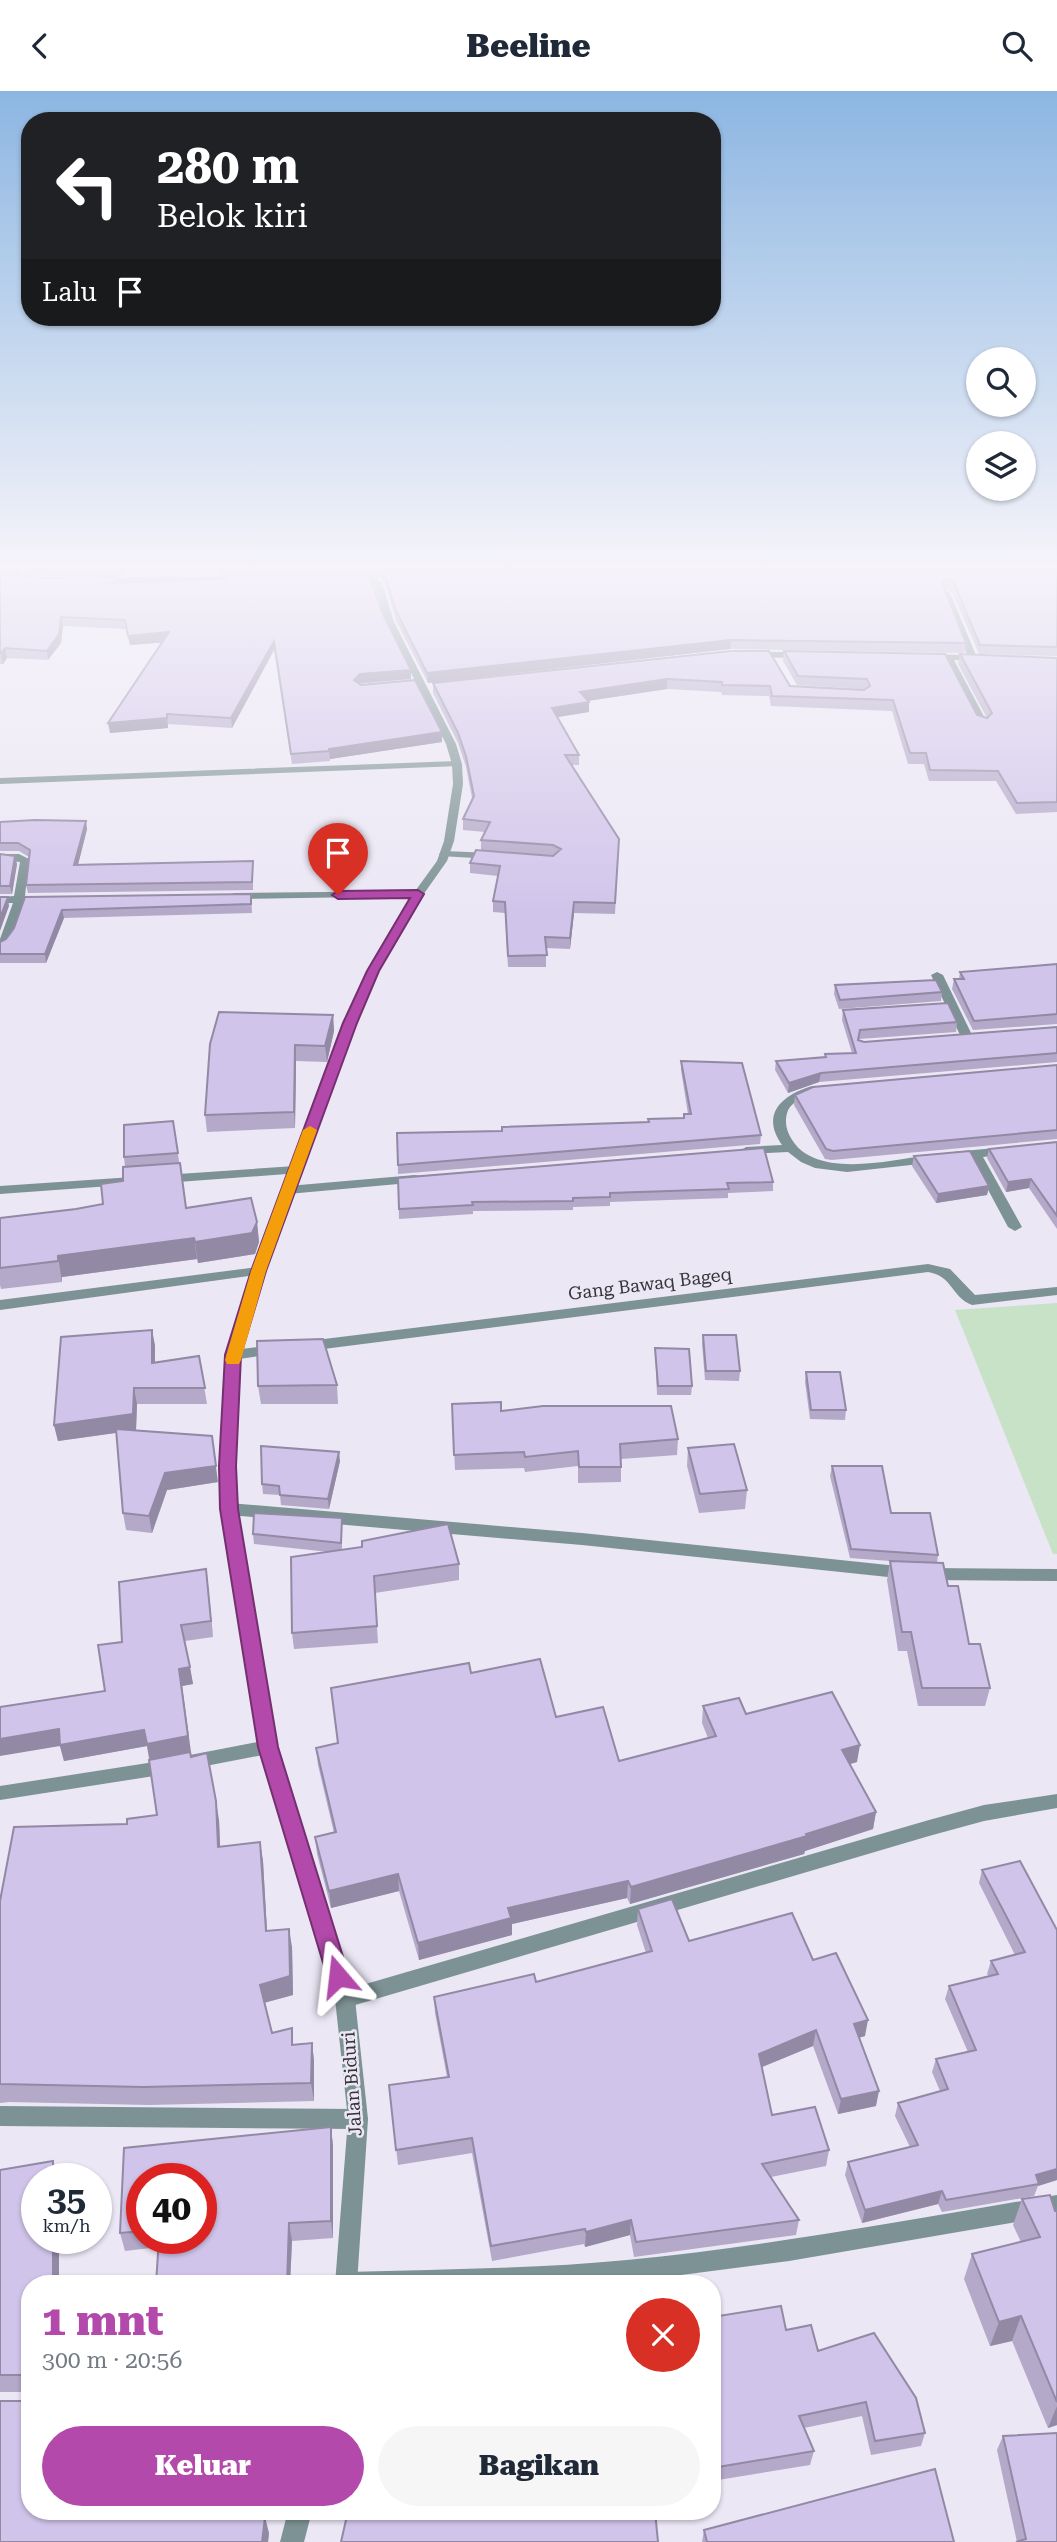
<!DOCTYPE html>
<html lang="id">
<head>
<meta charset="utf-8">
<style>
	body { margin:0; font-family:"Roboto Serif",serif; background:#f6f6f7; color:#1f2937; height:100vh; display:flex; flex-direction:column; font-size:26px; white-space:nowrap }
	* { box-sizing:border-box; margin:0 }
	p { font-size:23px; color:#747a83 }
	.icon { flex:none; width:38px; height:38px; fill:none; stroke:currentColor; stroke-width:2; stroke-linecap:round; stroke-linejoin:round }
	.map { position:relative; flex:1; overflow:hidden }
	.sheet { position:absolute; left:21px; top:2184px; width:700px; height:245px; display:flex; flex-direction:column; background:#fff; border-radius:28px; box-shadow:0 2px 5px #0004 }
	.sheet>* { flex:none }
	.banner { position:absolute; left:21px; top:21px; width:700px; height:214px; border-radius:28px; box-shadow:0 2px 5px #0004; background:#202124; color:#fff; overflow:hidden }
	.buttons { position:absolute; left:966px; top:256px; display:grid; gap:14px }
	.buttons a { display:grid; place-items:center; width:70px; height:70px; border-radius:50%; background:#fff; box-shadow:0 2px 5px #0004; font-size:35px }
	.speed { position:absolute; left:21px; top:2072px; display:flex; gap:14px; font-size:35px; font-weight:700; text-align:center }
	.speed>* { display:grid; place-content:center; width:91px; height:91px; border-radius:50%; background:#fff; box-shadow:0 2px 5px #0004; line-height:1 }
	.speed small { font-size:18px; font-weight:400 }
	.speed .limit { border:10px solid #d22; background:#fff; color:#111 }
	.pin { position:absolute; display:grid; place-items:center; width:60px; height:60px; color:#fff; margin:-72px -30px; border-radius:50% 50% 50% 0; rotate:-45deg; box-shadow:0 0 7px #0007 }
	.pin .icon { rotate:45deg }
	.me { position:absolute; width:77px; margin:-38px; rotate:343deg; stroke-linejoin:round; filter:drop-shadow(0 0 5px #0008) }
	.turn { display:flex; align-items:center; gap:24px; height:147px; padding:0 21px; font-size:32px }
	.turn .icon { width:91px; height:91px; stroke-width:2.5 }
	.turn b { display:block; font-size:49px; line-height:60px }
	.then { display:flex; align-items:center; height:66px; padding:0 21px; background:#0003; gap:14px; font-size:26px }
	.round { display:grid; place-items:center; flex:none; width:74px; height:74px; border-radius:37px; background:#f6f6f7 }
	.overview { display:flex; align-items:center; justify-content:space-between; height:119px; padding:0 21px }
	h1 { font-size:42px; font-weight:800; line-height:52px; color:#b34aab }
	.button { display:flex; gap:14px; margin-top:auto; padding:14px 21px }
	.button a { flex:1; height:80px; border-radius:42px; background:#b34aab; color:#fff; font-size:28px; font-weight:800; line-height:80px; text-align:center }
	.button a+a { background:#f6f6f7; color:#1f2937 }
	header { display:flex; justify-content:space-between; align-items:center; height:91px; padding:0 21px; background:#fff; font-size:32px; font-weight:800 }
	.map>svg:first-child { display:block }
	.green { fill:#c7e2c7 }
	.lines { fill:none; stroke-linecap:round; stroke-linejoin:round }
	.minor { fill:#7d9294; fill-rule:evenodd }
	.tertiary { fill:#7d9294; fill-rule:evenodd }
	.wall { fill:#b4a9c9; fill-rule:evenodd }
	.shaded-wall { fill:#9289a4 }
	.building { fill:#d1c4ea; stroke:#9289a4; stroke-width:2 }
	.route { fill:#b34aab; stroke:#74306f; stroke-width:2 }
	.slow { fill:#f59e0b }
	.labels { text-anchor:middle; stroke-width:5; stroke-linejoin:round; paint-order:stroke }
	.street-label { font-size:18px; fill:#37353a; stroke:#ebe7f5 }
</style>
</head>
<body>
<header><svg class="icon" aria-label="back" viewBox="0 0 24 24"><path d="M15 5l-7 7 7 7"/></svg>Beeline<svg class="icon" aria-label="search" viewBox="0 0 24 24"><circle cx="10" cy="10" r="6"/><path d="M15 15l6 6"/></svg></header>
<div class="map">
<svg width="1057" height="2451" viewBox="0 0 1057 2451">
	<rect width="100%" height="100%" fill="#ebe7f5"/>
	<path class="green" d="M1057 1212V1463H1053L955 1219Z"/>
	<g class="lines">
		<path class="minor" d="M14 478H22L15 489H9L8 487Z
			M372 478H380L377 488 373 490 369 488Z
			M943 500 950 502 976 564 983 567 979 570 954 569 988 633 986 635 978 633 945 569H929L925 566 929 563 967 564Z
			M754 561H800L804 564 800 567 751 566V562Z
			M457 670 460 671V675L0 693V687Z
			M444 760 492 762 497 765 492 768 440 765 439 763Z
			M0 763H19L29 768 25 805H42L47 808 42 811 24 812C20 828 16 851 0 858V848L13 812H0V806L14 805 20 771 0 769Z
			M418 800 423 803 422 805 234 808 229 805 234 802Z
			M937 881 943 884 973 946 971 948H963L961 946 931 884Z
			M812 995 818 999C810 1006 798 1006 790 1016 785 1023 785 1033 788 1041 808 1091 889 1069 929 1064L935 1068 929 1072 847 1081 815 1077 801 1071 788 1061 742 1063 740 1060 746 1056 782 1054C760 1023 782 1004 812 995Z
			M1006 1056 1012 1060 1010 1063 983 1066 1022 1136 1015 1140 1008 1136 971 1067 953 1069 947 1065 953 1061Z
			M295 1075 300 1076 301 1079 300 1082 164 1092 158 1088 164 1084Z
			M415 1084 420 1085 421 1088 420 1091 288 1103 282 1099 288 1095Z
			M133 1086 138 1087 139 1090 138 1093 0 1103V1095Z
			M928 1173 950 1178 975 1204 1057 1196V1204L972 1214C951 1206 953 1185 928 1181L308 1260 301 1255 308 1250Z
			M258 1176 263 1177 265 1180 263 1183 0 1219V1209Z
			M274 1254 279 1256 281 1259 279 1262 233 1269 226 1264 233 1259Z
			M229 1412 582 1442 907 1476 913 1478 915 1482 913 1486 907 1488 582 1454 229 1424 224 1422 221 1418 224 1414Z
			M928 1477 1057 1478V1490L928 1489 922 1487 920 1483 922 1479Z
			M268 1649 274 1651 277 1656 274 1661 268 1663 190 1678 184 1676 181 1671 184 1666 190 1664Z
			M167 1669 173 1671 176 1676 173 1681 167 1683 0 1709V1695Z
			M1057 1703V1717L984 1730 929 1745 345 1917 338 1914 335 1908 338 1902 345 1899 929 1729 984 1714Z
			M0 2015 358 2018 365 2021 368 2028 365 2035 358 2038 0 2035Z
			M1057 2104V2124L789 2170 627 2191 604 2193 335 2192 338 2184 346 2181C440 2178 534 2178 627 2169 771 2155 914 2128 1057 2104Z"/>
		<path class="tertiary" d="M350 484 373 486 382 492 394 531 456 653 462 673 463 693 454 750 447 770 423 804 379 880 356 932 265 1180 240 1264 235 1343 237 1418 277 1656 355 1908 368 2028 357 2193H335L348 2028 335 1908 259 1656 221 1418V1343L226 1264 251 1180 344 932 367 880 413 803 437 770 444 750 453 693 452 673 446 653 386 531 374 493 371 490 350 488Z
			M241 485 245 487 244 489 97 491 93 489 97 487Z
			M288 2420H312L304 2451H280Z"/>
	</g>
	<path class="wall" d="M0 478H12L8 483H1L44 487 116 486 117 492 224 488V484L383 523 411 588 360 593 442 651 330 668V670L292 673 274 559 232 637 168 633V637L110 642 163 551 130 554 126 538 63 535 61 552 48 569 7 567 3 573H0Z
		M20 478H128L123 485 21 484Z
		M218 478H370L368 483 220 484Z
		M380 478H1057V565L979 563 952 501 944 498 966 552 964 562 730 558 428 592 396 530 385 491 380 486Z
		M731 560 790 595 864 598 797 594 783 570 784 560 987 627 958 573 960 563 1057 567V721L1016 723 996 690H929L924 673H908L892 620 771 615 769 605 722 604 721 601 667 598 588 610 589 621 557 626 579 664V674H572L619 748 615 823 574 822 570 858 546 857V876H508L505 822 493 821V810L498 785 470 782V772L481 760V749L485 741 463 739V728L472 707 466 676 458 652 433 602V592Z
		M0 731 87 738 78 773 253 770V799L28 802 26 794 29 766 19 760H0Z
		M0 763 17 773 12 803H0Z
		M251 803 252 822 64 827 46 872H0V851L6 848 14 837 25 806Z
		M1057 873V933L973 939 952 898 954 888H959L960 881Z
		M835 894 942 901 941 910 839 918 834 903Z
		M843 919 957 931 956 941 859 948V949L864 951 1057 936V971L819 991 788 1002 775 979 776 970 825 966V963L852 962 842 929Z
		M333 924 334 940 327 971 296 970 295 1037 207 1041 205 1024Z
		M681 970 761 1044 760 1053 398 1083 397 1042 502 1040 648 1031V1028L683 1027 684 1023H688L681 979Z
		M1057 974V1048L832 1069 825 1068 794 1014 795 1004Z
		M173 1030 186 1117 257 1131 259 1151 255 1163 198 1172 197 1168 62 1186V1191L1 1198 0 1194V1127L76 1118 103 1113 123 1090 125 1076 124 1066Z
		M1057 1051V1138L1029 1097 1006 1101 987 1067 989 1058Z
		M914 1065 989 1095 987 1104 936 1112 912 1075Z
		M398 1087 773 1091V1100L728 1102V1107L610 1111V1115L573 1116V1119L473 1120V1123L399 1128Z
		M152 1239 155 1255V1271L199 1265 207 1313H137L136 1339 218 1391 167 1399 152 1442 126 1439 123 1422 116 1342 58 1350 54 1334Z
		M703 1244 740 1280 739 1290 705 1289 702 1253Z
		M655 1257 692 1295 691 1304H657Z
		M806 1281 846 1319 845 1329 810 1328 805 1291Z
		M337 1294 338 1313H261L258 1295Z
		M452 1313 501 1320 678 1348 677 1364 621 1368V1391L578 1392V1375L525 1381 524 1377 455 1379Z
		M688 1357 747 1399 745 1418 699 1422 687 1375Z
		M340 1370 329 1418 281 1414 280 1404 263 1403 262 1393Z
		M832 1375 891 1422 938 1464 937 1472 948 1495 969 1553 990 1597 985 1615H918L907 1560H898L887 1489 890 1470 850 1467 830 1385Z
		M342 1436V1459L459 1473V1489L375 1502 378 1552 294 1558 292 1542 329 1461 254 1453 253 1443Z
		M206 1478 213 1546 185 1550 193 1593 182 1595 191 1666 219 1729 220 1756 260 1751 263 1770 267 1840 292 1856 293 1904 264 1912 272 1942 294 1953 312 1952 314 1970V2010L149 2014 9 2011 0 2012V1810L127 1733 157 1724 147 1655 64 1670 60 1655 105 1600 122 1551Z
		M471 1582 556 1626 619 1670 708 1647 702 1632 703 1615 746 1623 857 1671 850 1673 876 1721 873 1738 805 1760 804 1763 630 1813 627 1807 512 1833V1844L419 1869 399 1800 331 1817 317 1763 315 1746 334 1742 318 1674 316 1657 338 1652 331 1597Z
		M1020 1770 1057 2089 1038 2095 1034 2105 942 2121 938 2113 862 2132 845 2084 848 2071 910 2056 895 2025 898 2012 940 2000 932 1981 936 1968 968 1961 945 1908 949 1895 989 1885 987 1883 991 1870 1015 1864 979 1792 982 1779Z
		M638 1818 689 1850 813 1869 865 1945 859 1947 876 2015 838 2023 813 1955 762 1976 772 2024 829 2059 826 2075 771 2086 799 2129 796 2144 634 2166 630 2144 585 2156 584 2153 492 2170 472 2062 398 2074 389 1994 447 1986 435 1922 434 1906 536 1891 646 1862 637 1834Z
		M331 2036 333 2055V2147L292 2150 290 2193H156L159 2156 125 2160 120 2142 124 2057ZM142 2088H201V2147H142Z
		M53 2070 58 2088H37V2147H59V2193L30 2420 256 2426 269 2442 268 2451H0L25 2310V2301H0V2079Z
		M1022 2108 1055 2120H1057V2334L1048 2337 1012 2250 990 2255 964 2188 972 2163 1021 2151 1013 2134Z
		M712 2226 786 2239 818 2260 925 2342 921 2355 871 2364 862 2325 804 2337 814 2360 810 2374 712 2390Z
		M1003 2345 1057 2451H1017L997 2359Z
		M704 2439 954 2451H702Z"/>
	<path class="shaded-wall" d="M123 478H128L123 485Z
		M61 526 63 535 61 552 48 569 47 560Z
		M169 541 170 551 130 554 128 545Z
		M731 549 730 558 428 592 427 582Z
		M274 550V559L232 637 231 627Z
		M5 557 7 567 3 573 1 563Z
		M411 579V588L361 592 354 598V589L360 583Z
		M667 588V598L580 611V601Z
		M589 611V621L552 627V617Z
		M167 623 168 637 110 642 108 632Z
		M442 641V651L330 668 329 658Z
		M86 730 87 738 76 782 74 774Z
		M15 765 17 773 12 803 10 795Z
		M8 806 9 815 0 840V827Z
		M574 811V822L570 858V847Z
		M62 819 64 827 46 872 45 863Z
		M333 924 334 940 327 971 325 955Z
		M295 954 296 970 295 1037 294 1021Z
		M821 982 819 991 788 1002 789 992Z
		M1031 1088 1029 1097 1006 1101 1008 1091Z
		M989 1095 987 1104 936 1112 938 1103Z
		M257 1131 259 1151 255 1163 198 1172 195 1151Z
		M194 1147 197 1168 62 1186V1191L58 1165Z
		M152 1239 155 1255V1288L152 1272Z
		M134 1297 137 1313 136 1339 58 1350 54 1334Z
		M212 1345 218 1391 167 1399 152 1442 149 1425 165 1382Z
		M339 1361 340 1370 329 1418 328 1408Z
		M206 1478 208 1494 213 1546 211 1530Z
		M190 1576 193 1593 182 1595 191 1661 150 1670 147 1655 64 1670 60 1655 0 1665V1648L179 1578Z
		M860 1654 857 1671 839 1676 842 1659Z
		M216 1710 219 1729 221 1775 218 1756Z
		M876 1721 873 1738 805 1760 804 1763 630 1813 631 1796 806 1743Z
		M260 1751 263 1770 268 1859 266 1840Z
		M398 1783 399 1800 331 1817 329 1800Z
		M628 1790 627 1807 512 1833V1844L419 1869 418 1852 508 1817Z
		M289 1838 292 1856 293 1904 263 1912 260 1894Z
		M868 1929 865 1945 850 1949 854 1933Z
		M816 1939 813 1955 757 1978 759 1963Z
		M312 1952 314 1970V2010L311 1992Z
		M879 2000 876 2015 838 2023 841 2008Z
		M331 2036 333 2055V2147L331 2130Z
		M53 2070 58 2088H53Z
		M1057 2078V2089L1038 2095 1039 2093 1036 2084Z
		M942 2100 938 2113 862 2132 865 2119Z
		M631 2129 630 2144 585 2156 586 2141Z
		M289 2132 292 2150 290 2193H287Z
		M53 2147H59V2193H53Z
		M1021 2225 1012 2250 990 2255 999 2231Z
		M1057 2315V2334L1048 2337Z
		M252 2420H257L255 2441 251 2426Z
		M265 2426 269 2442 268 2451H262Z"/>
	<path class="building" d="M380 478H1057V556L980 554 954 492 945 488 942 492 966 552 731 549 427 582 396 520 384 482Z
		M0 483 44 487 116 486 112 492 226 488 224 484H369L383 523 411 579 360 583 354 589 361 594 415 589 442 641 329 658V660L291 663 274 550 231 627 167 623V627L108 632 169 541 128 545 125 529 61 526 59 543 47 560 5 557 0 563Z
		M731 560H769L790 595 864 599 870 595 867 588 798 585 784 560 945 563 977 624 987 627 992 622 960 563 1057 567V711L1017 712 998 680 930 679 926 662H910L893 609 772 605 770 595 722 594V591L667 588 580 601 589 611 552 617 579 664H565L619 748 615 812 574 811 570 847 545 846 547 864 508 865 505 811 493 810 500 775 470 772 476 759 553 765 561 758 553 754 481 749 490 731 463 728 474 705 466 665 458 642 433 592Z
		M35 729 86 730 74 774 253 770 252 791 26 794 30 759 18 752H0V731Z
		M0 763 15 765 10 795H0Z
		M251 803V813L62 819 45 863H0V851L6 848 14 837 25 806Z
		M0 806H8L0 827Z
		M1057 873V923L974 930 954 888H964L960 881Z
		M936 889 942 901 840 909 835 894Z
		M948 912 957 931 860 939 858 949 864 951 1057 936V962L821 982 789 992 776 970 826 966 825 963 856 962 843 919Z
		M219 921 333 924 325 955 295 954 294 1021 205 1024 210 953Z
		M681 970 742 972 761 1044 398 1074 397 1042 502 1040V1036L649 1031 648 1028 684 1027V1023H691Z
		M1057 974V1039L833 1060 826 1058 795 1004 813 996Z
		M173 1030 178 1062 124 1066V1034Z
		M1057 1051V1125L1031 1088 1008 1091 989 1058Z
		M764 1057 773 1091 727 1092 729 1098 610 1102V1106L573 1107V1110L472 1111 473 1114 399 1118 398 1087Z
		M970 1060 989 1095 938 1103 914 1065Z
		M180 1072 186 1117 251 1107 257 1131 252 1142 195 1151 194 1147 58 1165V1170L0 1177V1127L76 1118 103 1113 101 1093 123 1090V1076Z
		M152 1239V1272L199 1265 205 1297H134L133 1323 54 1334 61 1246Z
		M703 1244H736L740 1280H706Z
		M323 1248 337 1294 258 1295 257 1250Z
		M655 1257 689 1258 692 1295H658Z
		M806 1281H840L846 1319H811Z
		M501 1311V1320L543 1315H671L678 1348 620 1353 621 1376H579L578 1360 525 1366 524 1361 454 1364 452 1313Z
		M116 1338 212 1345 216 1375 165 1382 149 1425 123 1422Z
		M734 1353 747 1399 700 1403 688 1357Z
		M261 1355 339 1361 328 1408 280 1404 279 1395 262 1393Z
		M832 1375H882L891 1422H930L938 1464 851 1458Z
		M254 1422 342 1427 341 1452 253 1443Z
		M448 1433 459 1473 374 1485 377 1535 292 1542 291 1466 362 1456V1450Z
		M890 1470 943 1472 948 1495H958L969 1553H980L990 1597H922L911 1541H902Z
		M206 1478 211 1530 181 1534 190 1576 179 1578 188 1645 147 1653 144 1639 60 1654 59 1638 0 1648V1616L105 1600 98 1554 122 1551 119 1491Z
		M540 1568 556 1626 603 1616 619 1670 716 1645 703 1615 739 1607 746 1623 832 1601 860 1654 842 1659 876 1721 806 1743 807 1745 631 1796 628 1790 508 1817 511 1827 418 1852 398 1783 329 1800 315 1746 336 1741 316 1657 338 1652 331 1597 469 1572 471 1582Z
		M190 1661 191 1666 207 1662 216 1710 218 1756 260 1751 266 1840 289 1838 290 1885 260 1894 272 1942 292 1937V1954L312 1952 311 1992 144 1996 0 1993V1810L14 1736 127 1733V1728L157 1724 149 1669Z
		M1020 1770 1057 1839V2078L1036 2084 1039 2093 946 2109 942 2100 865 2119 848 2071 918 2054 898 2012 948 1998 936 1968 976 1959 949 1895 998 1883 991 1870 1025 1861 982 1779Z
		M672 1808 689 1850 792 1822 813 1869 836 1862 868 1929 854 1933 879 2000 841 2008 816 1939 759 1963 772 2024 815 2016 829 2059 762 2073 799 2129 636 2151 631 2129 586 2141 585 2138 491 2155 472 2047 396 2059 389 1994 449 1986 434 1906 534 1883 536 1891 652 1860 638 1818Z
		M331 2036V2130L289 2132 287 2193H156L159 2147H201V2088H142V2140L120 2142 124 2057Z
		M53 2070V2088H37V2147H53V2193H30V2420H252L251 2426H265L262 2451H0V2310H25V2284H0V2079Z
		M1050 2104 1055 2120H1057V2311L1021 2225 999 2231 972 2163 1040 2146 1022 2108Z
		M781 2215 786 2239 811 2234 818 2260 874 2242 916 2307 925 2342 875 2350 866 2311 799 2325 814 2360 712 2377V2226Z
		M1057 2342V2451H1016L1026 2448 1003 2345Z
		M935 2378 954 2451H707L704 2439Z
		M348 2420H655L658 2451H341Z"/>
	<linearGradient id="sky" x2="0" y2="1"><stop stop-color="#8cb6e2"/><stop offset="0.58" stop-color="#f6f4fa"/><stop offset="1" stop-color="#f6f4fa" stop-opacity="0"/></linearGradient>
	<rect width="1057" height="821" fill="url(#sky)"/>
	<path class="route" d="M418 799 424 803 379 880 357 932 266 1180 241 1264 236 1375 238 1418 278 1656 349 1885 346 1892 338 1894 330 1892 327 1885 258 1656 220 1418 219 1375 225 1264 251 1180 343 932 367 880 410 807 338 808 332 804 338 800Z"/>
	<path class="slow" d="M310 1035 317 1039 266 1180 241 1269 239 1273H227L225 1269 251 1180 303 1039Z"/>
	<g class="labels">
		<g class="street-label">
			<text transform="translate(650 1193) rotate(-7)" y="6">Gang Bawaq Bageq</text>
			<text transform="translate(352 1993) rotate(-94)" y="6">Jalan Biduri</text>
		</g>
	</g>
</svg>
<div class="buttons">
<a><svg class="icon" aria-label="search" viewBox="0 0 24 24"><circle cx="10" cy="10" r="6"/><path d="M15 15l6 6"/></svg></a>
<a><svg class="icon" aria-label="layers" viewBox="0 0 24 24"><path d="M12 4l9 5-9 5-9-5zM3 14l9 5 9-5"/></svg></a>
</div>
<div class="speed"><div>35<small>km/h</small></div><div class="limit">40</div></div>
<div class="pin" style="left:338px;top:804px;background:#d93025"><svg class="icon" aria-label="arrive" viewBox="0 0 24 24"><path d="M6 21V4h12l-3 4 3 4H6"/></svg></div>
<svg class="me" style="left:338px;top:1885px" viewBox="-20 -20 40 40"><path d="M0-17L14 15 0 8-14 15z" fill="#b34aab" stroke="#fff" stroke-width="4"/></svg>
<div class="banner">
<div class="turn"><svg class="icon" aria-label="left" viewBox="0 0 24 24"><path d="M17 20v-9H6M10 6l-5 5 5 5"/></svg><div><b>280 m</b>Belok kiri</div></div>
<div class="then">Lalu<svg class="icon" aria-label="arrive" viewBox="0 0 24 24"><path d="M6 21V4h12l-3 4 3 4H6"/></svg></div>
</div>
<section class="sheet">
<div class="overview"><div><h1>1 mnt</h1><p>300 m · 20:56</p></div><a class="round" style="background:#d93025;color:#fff"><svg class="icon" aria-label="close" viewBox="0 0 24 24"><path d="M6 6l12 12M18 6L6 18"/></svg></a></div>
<div class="button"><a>Keluar</a><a>Bagikan</a></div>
</section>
</div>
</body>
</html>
